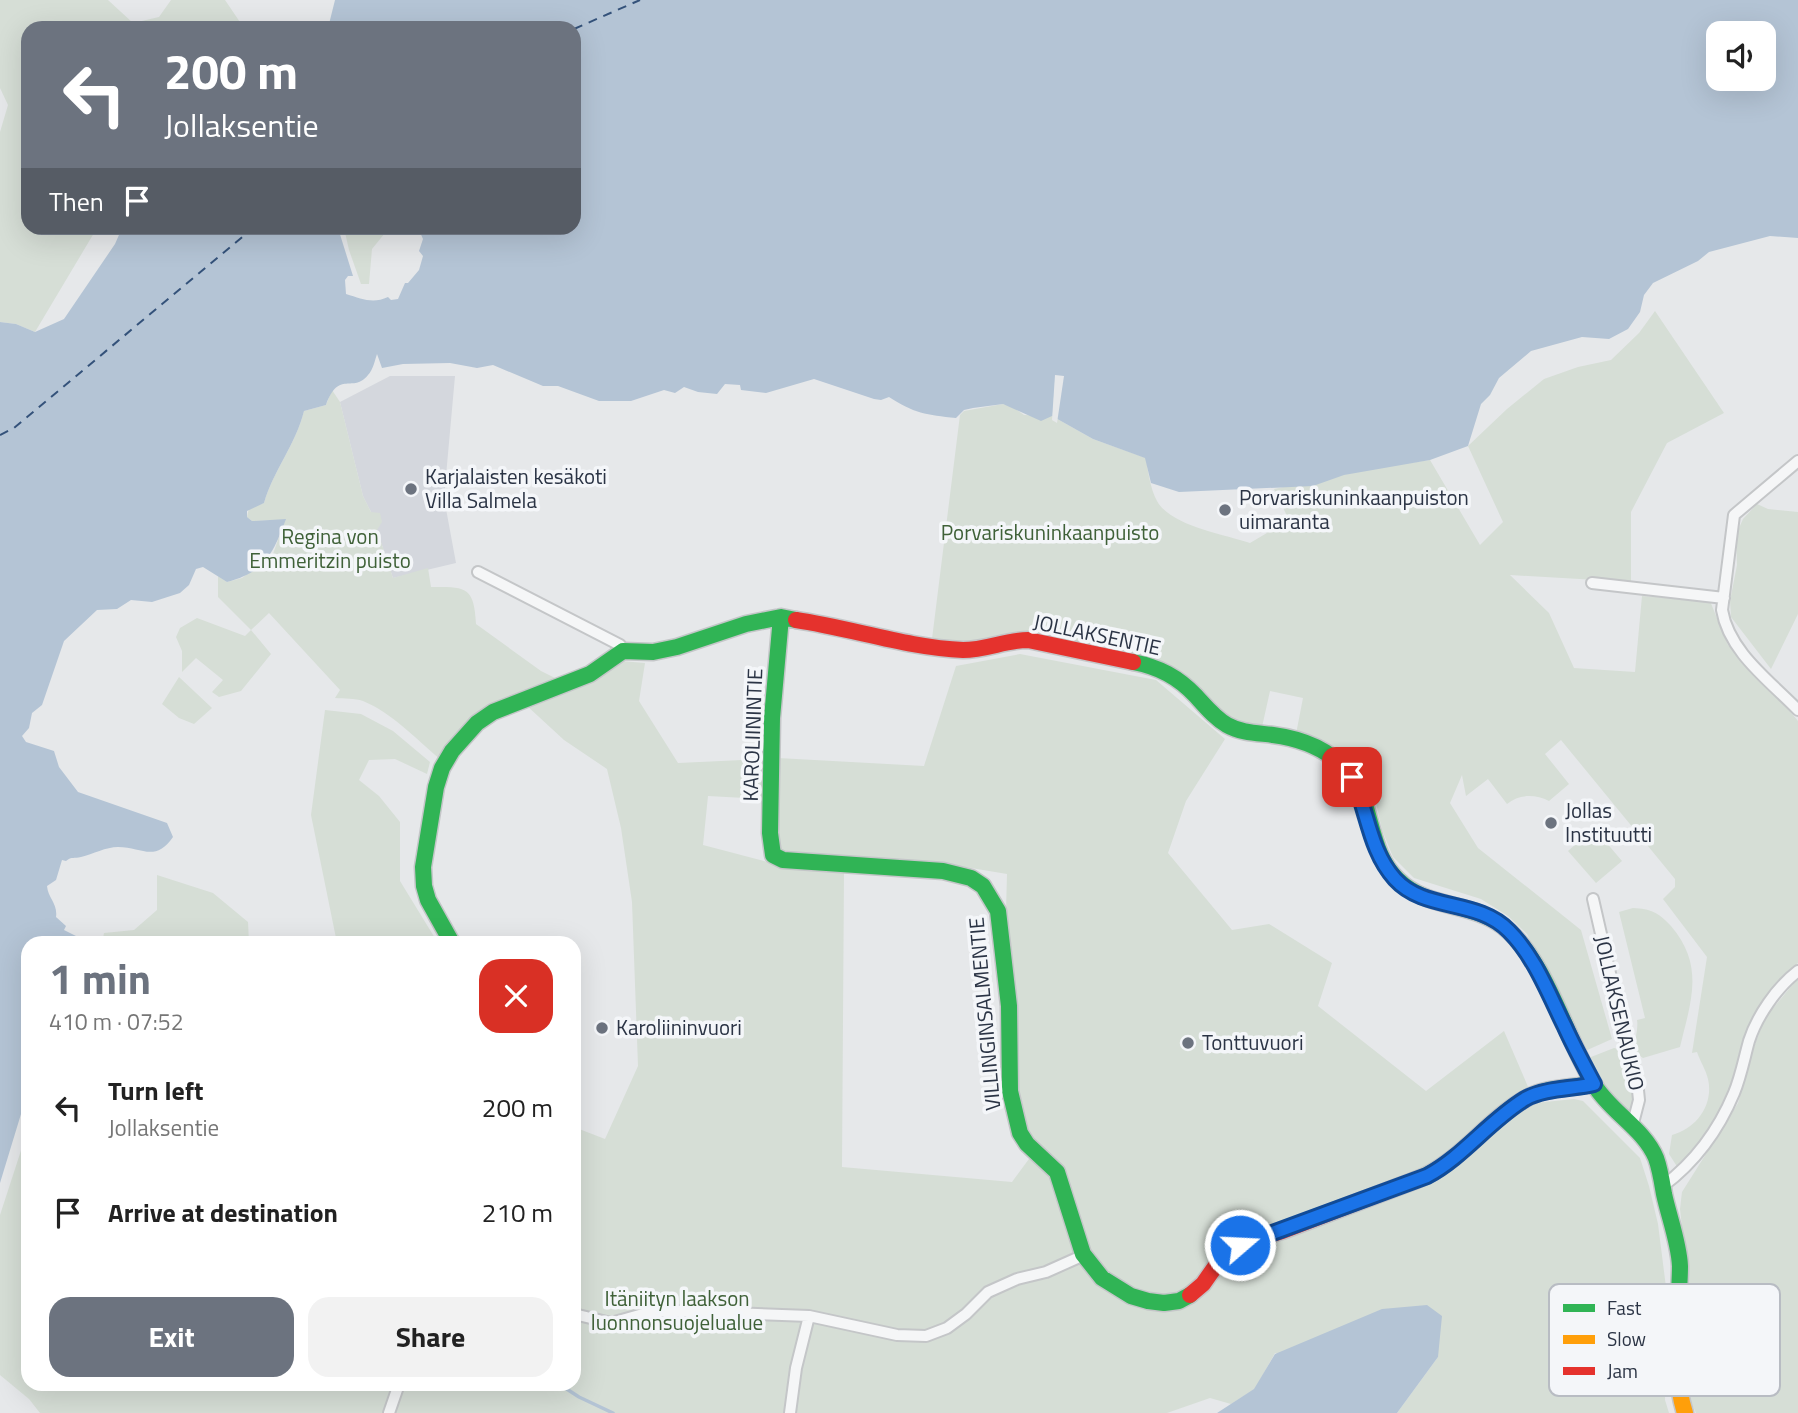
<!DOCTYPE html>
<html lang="en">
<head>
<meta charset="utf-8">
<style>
	body { margin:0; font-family:"Titillium Web",sans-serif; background:#f2f2f2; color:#222; height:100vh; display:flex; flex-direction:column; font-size:26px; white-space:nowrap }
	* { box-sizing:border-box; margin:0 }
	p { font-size:23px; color:#767676 }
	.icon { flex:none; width:38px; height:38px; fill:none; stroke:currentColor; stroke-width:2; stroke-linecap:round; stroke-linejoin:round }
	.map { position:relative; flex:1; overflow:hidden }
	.sheet { position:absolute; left:21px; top:936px; width:560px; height:455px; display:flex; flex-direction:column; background:#fff; border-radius:21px; box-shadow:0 7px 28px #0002 }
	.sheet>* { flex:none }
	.top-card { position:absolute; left:21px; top:21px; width:560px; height:214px; border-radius:21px; box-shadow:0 7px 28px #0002; background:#6c737f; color:#fff; overflow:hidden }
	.fabs { position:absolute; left:1706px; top:21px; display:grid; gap:14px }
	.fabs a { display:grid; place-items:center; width:70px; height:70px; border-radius:14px; background:#fff; box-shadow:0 7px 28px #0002; font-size:35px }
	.pin { position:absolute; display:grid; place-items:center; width:60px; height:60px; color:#fff; margin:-30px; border-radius:14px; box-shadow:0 4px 10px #0006 }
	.me { position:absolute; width:77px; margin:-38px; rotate:71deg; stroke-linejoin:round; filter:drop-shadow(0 0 5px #0008) }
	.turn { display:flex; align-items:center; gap:24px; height:147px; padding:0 28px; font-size:32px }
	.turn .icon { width:91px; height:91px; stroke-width:2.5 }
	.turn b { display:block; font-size:49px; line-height:60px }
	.then { display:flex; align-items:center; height:66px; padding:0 28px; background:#0003; gap:14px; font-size:26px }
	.round { display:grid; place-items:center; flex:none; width:74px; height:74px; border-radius:21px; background:#f2f2f2 }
	.head { display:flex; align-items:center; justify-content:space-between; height:119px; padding:0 28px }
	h1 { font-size:42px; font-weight:700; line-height:52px; color:#6c737f }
	.cta { display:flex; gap:14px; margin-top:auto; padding:14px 28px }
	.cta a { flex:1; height:80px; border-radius:21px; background:#6c737f; color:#fff; font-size:28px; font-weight:700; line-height:80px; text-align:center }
	.cta a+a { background:#f2f2f2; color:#222 }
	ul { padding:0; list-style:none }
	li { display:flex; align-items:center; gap:21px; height:105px; padding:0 28px }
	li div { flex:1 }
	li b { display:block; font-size:26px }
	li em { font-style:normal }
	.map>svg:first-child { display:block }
	.built { fill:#d4d7dd }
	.green { fill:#d6ded6 }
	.water { fill:#b4c4d5; fill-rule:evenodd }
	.pier { fill:#e6e8ea }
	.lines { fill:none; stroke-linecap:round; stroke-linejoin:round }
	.stream { stroke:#b4c4d5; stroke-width:3.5 }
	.ferry { stroke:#34527a; stroke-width:2; stroke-dasharray:9 7; stroke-linecap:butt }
	.street-casing { stroke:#c4c6c8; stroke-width:14 }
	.fast-casing { stroke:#c4c6c8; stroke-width:19 }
	.slow-casing { stroke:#c4c6c8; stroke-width:19 }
	.jam-casing { stroke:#c4c6c8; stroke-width:19 }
	.street { stroke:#f5f6f7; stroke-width:10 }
	.fast { stroke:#30b455; stroke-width:16 }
	.slow { stroke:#ff9f0a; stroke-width:16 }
	.jam { stroke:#e5322d; stroke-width:16 }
	.route-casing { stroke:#114b97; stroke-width:18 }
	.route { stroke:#1a73e8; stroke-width:12 }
	.poi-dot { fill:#6c737f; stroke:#f4f6f9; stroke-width:2.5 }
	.labels { text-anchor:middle; stroke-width:7; stroke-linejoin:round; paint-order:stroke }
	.poi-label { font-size:21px; fill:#2b3445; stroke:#f4f6f9; text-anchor:start }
	.park-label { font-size:21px; fill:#3f6138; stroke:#f4f6f9 }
	.street-label { font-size:21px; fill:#2b3445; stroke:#f4f6f9 }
	.key { fill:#f4f6f9; stroke:#b8bcc3; stroke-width:2 }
	.key-label { font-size:19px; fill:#2b3445 }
</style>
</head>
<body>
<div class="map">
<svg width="1798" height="1413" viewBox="0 0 1798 1413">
	<rect width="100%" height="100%" fill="#e6e8ea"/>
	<path class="built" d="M390 376H455L444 498 456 563 393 578 371 512 363 496 340 402Z"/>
	<path class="green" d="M0 0H108L133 23 159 17 171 0H225L244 28H28V228H97L35 332 16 324 0 322V132L8 105 0 88Z
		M344 228H395V231L385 233 372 249 369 284H361L349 250Z
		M1655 311 1724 413 1667 443 1631 512V582L1510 575 1549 613 1574 668 1635 672 1642 596 1710 601 1728 645 1779 698 1798 721V963C1752 997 1746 1054 1725 1103 1714 1129 1697 1148 1678 1168L1669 1154 1672 1135C1696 1129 1714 1105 1708 1079 1706 1070 1700 1061 1697 1052L1692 1053 1707 957 1663 899 1675 887V879L1561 740 1545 754 1569 784 1549 801C1535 794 1519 794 1507 804L1488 779 1466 796 1462 775 1450 803 1478 848 1581 930 1612 1039 1585 1051 1527 934 1508 916 1481 899 1414 878 1393 857 1382 830 1376 803 1367 778 1333 749 1296 734 1303 698 1270 691 1262 727 1234 720 1154 659 1131 652 1036 634 971 644 932 639 960 415 964 411 1003 404 1013 407 1024 415 1052 416 1093 439 1146 458C1148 471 1150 488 1157 501 1171 526 1223 534 1250 543L1289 520 1274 489 1381 467 1430 460 1480 545 1503 522 1468 446 1507 409 1544 379 1578 367 1611 360 1639 333Z
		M332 390 340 402 363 496 371 512 380 513 382 522 377 530 393 578 428 568 431 587C466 587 474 586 476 624L541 671 563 682 516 697 440 759C416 739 392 713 363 701 355 698 344 699 335 698L340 690 269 613 251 630 271 654 241 691 219 697 212 692 223 680 196 658 182 672V651L176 637 180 628 197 618 245 636 251 630 218 597V576L227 582 242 578 273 554 285 520 252 521 247 517 249 508 264 503C273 471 296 444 304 411L326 405Z
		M1757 504 1768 509 1798 512V614L1771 669 1731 617 1730 601 1737 565 1736 535 1743 519Z
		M1020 654 1156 680 1225 739 1186 801 1168 853 1232 930 1269 924 1332 963 1318 1006 1426 1091 1504 1031 1535 1103 1574 1099 1583 1101 1640 1158 1649 1186 1658 1224 1667 1295 1665 1400 1669 1413H1397L1438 1357 1275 1353 1255 1389 1231 1404 1210 1398 1167 1413H40L29 1399 0 1375V1215L28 1129V1384H574V1127L605 1139 638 1066 632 902 621 828 607 769 564 740 526 705 592 682 621 661 645 663 639 701 678 763 764 759 763 799 708 796 703 845 783 866 844 872 842 1167 1012 1182 1040 1144 1025 1129 1020 1110 1006 911 1007 874 941 863 784 853 777 847 778 758 924 766 956 666Z
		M179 677 212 708 194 724 179 718 162 704Z
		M325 710 361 714 393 731 430 762 427 774 395 759 369 760 359 780 379 796 400 822V881L438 943H337L311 815Z
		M1594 828 1622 861 1596 883 1568 851Z
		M157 875 213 893 248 922 249 943H102L104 933 134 930 157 910Z
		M1633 908C1651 909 1658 912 1671 926 1705 966 1691 1001 1680 1047L1643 1058 1637 1054C1632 1043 1639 1031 1637 1020L1645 1018 1619 912Z
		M1798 978V1413H1696L1687 1394 1689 1293 1680 1209 1682 1192 1738 1103 1754 1047 1765 1018Z
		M1614 1048 1621 1050C1628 1069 1640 1092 1630 1111 1615 1108 1589 1071 1591 1057Z"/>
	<path class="water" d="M335 0H1798V238L1770 236 1709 252 1698 261 1653 283 1644 295 1640 312 1628 329 1609 339 1582 337 1531 351 1499 378 1490 395 1481 404 1468 446 1430 460 1344 475 1313 486 1179 492 1151 483 1145 458 1093 439 1052 416 1041 421 1003 404 973 408 964 410 956 418C927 415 913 413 889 397L881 400 874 399 814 379 766 393 741 390 740 385 725 384 717 394 698 392 684 387 675 393 664 390 631 401H599L558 386H543L493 365 477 368 450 363 403 364 382 368 377 354C375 360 373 370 368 375 353 394 339 369 326 405L304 411C296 444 273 471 264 503L247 511V517L252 521 286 519C273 553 266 572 227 582L203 567 196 569 189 585 180 593 152 602 131 600 117 609 97 610 64 641 42 705 32 713 29 728 22 736 26 742 54 751 59 767 78 792 167 823 173 837C155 863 142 847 118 847 106 847 93 854 81 857 74 859 72 856 66 861L62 860 56 880 47 886C48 898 58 904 56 917L66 926 64 930 90 943H28V1091L0 1183V322L16 324 35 332 64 319 115 244 122 228H338L353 276H348L345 280 346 294C362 299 373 304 388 297L391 300 398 299 405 283H408L419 270 423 256 419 251 423 239 418 228H574V28H328ZM1718 33H1764V79H1718Z
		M1427 1305 1442 1316 1438 1357 1397 1413H1217L1254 1389 1275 1354 1382 1309Z"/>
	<path class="pier" d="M1055 375 1064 376 1057 423 1052 420Z"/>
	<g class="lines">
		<path class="stream" d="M559 1384 579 1397 613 1413"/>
		<path class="ferry" d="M574 29 640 0
			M0 435 14 428 253 228"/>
		<defs>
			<path id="street" d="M1798 461 1734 515 1722 610C1729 652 1770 681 1798 710
				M478 572 620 645 623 651
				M1592 583 1724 598
				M1593 899 1626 1043 1636 1071 1639 1100 1632 1127
				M1663 1186C1695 1162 1719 1129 1734 1093 1741 1076 1744 1059 1749 1041 1757 1016 1777 987 1798 971
				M574 1314 611 1323 650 1312 680 1311 809 1316
				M389 1413 399 1384
				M790 1413 796 1368 809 1316 897 1335 926 1336 947 1328 966 1314 988 1292 1017 1279 1046 1272 1084 1255"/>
			<path id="fast" d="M781 617 772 718 770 833 773 855 783 860 943 871 971 878 983 886 998 911 1009 1006 1010 1091 1020 1133 1027 1144 1057 1172 1083 1254 1102 1278 1131 1296 1148 1301 1164 1303 1179 1301 1190 1295
				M1133 662C1159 667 1178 677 1196 696 1206 707 1215 718 1227 725 1241 733 1258 733 1273 735 1303 739 1332 750 1351 776 1374 807 1368 852 1398 880 1427 909 1472 902 1503 926 1546 959 1566 1039 1595 1086 1611 1112 1644 1129 1656 1158 1660 1169 1662 1182 1664 1194 1669 1217 1679 1243 1680 1266 1680 1277 1679 1287 1679 1298
				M452 943 428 900 424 886 423 867 436 787 442 768 452 751 477 723 493 712 590 674 623 651 653 652 677 647 746 624 781 617 796 620
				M1416 1180C1459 1164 1485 1122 1525 1099 1545 1087 1571 1088 1594 1084"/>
			<path id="slow" d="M1679 1298C1678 1337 1673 1376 1685 1413"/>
			<path id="jam" d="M796 620C851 628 909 648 963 650 986 650 1006 640 1028 640L1133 662
				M1190 1295 1203 1284 1222 1257 1239 1244 1282 1231 1416 1180"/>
		</defs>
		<use href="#street" class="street-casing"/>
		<use href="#fast" class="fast-casing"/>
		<use href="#slow" class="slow-casing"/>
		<use href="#jam" class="jam-casing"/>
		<use href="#street" class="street"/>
		<use href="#fast" class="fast"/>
		<use href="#slow" class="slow"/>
		<use href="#jam" class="jam"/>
	</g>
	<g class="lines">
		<defs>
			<path id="route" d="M1240 1245 1427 1176C1463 1157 1489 1121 1525 1099 1544 1088 1573 1089 1594 1084 1584 1065 1574 1047 1565 1027 1549 995 1535 957 1509 931 1477 898 1425 912 1395 879 1369 850 1368 811 1352 777"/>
		</defs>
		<use href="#route" class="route-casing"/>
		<use href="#route" class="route"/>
	</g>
	<g class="poi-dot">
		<circle cx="411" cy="489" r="7"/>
		<circle cx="1225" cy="510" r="7"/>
		<circle cx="1551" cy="823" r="7"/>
		<circle cx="602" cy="1028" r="7"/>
		<circle cx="1188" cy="1043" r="7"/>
	</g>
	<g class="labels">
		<g class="poi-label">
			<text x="425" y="484">Karjalaisten kesäkoti<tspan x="425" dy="24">Villa Salmela</tspan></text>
			<text x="1239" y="505">Porvariskuninkaanpuiston<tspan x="1239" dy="24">uimaranta</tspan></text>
			<text x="1565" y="818">Jollas<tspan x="1565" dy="24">Instituutti</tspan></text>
			<text x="616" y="1035">Karoliininvuori</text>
			<text x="1202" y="1050">Tonttuvuori</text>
		</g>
		<g class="park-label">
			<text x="1050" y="540">Porvariskuninkaanpuisto</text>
			<text x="330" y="544">Regina von<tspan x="330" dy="24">Emmeritzin puisto</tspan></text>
			<text x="677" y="1306">Itäniityn laakson<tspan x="677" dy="24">luonnonsuojelualue</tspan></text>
		</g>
		<g class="street-label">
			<text transform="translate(1097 635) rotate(12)" y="7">JOLLAKSENTIE</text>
			<text transform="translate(753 735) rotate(-88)" y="7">KAROLIININTIE</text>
			<text transform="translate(1619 1013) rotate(77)" y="7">JOLLAKSENAUKIO</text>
			<text transform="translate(985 1014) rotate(-95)" y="7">VILLINGINSALMENTIE</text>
		</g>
	</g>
	<rect x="1549" y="1284" width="231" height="112" rx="10" class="key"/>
	<rect x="1563" y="1304" width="32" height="8" fill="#30b455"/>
	<rect x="1563" y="1335" width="32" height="9" fill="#ff9f0a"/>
	<rect x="1563" y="1367" width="32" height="8" fill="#e5322d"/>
	<g class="key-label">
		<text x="1607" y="1315">Fast</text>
		<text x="1607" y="1346">Slow</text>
		<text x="1607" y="1378">Jam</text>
	</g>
</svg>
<div class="fabs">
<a><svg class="icon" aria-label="sound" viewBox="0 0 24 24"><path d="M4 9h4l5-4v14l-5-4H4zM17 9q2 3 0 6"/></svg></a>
</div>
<div class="pin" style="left:1352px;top:777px;background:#d93025"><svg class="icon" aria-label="arrive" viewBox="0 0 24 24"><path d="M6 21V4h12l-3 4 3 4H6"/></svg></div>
<svg class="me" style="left:1240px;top:1245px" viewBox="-20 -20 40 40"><circle r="17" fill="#1a73e8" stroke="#fff" stroke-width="3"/><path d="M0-11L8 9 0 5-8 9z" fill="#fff"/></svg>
<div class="top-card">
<div class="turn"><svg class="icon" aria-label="left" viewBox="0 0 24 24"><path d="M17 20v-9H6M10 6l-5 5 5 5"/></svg><div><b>200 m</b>Jollaksentie</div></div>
<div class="then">Then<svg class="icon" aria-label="arrive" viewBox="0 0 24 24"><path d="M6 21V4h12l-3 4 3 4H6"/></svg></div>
</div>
<section class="sheet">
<div class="head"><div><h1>1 min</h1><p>410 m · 07:52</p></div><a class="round" style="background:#d93025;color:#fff"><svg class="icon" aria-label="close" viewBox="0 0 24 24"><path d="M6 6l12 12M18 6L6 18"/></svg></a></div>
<ul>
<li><svg class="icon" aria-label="left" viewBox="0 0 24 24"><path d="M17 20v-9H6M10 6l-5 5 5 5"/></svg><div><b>Turn left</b><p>Jollaksentie</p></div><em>200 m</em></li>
<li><svg class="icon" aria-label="arrive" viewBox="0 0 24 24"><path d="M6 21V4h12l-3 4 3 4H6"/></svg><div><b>Arrive at destination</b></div><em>210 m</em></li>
</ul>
<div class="cta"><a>Exit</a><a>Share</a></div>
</section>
</div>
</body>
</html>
